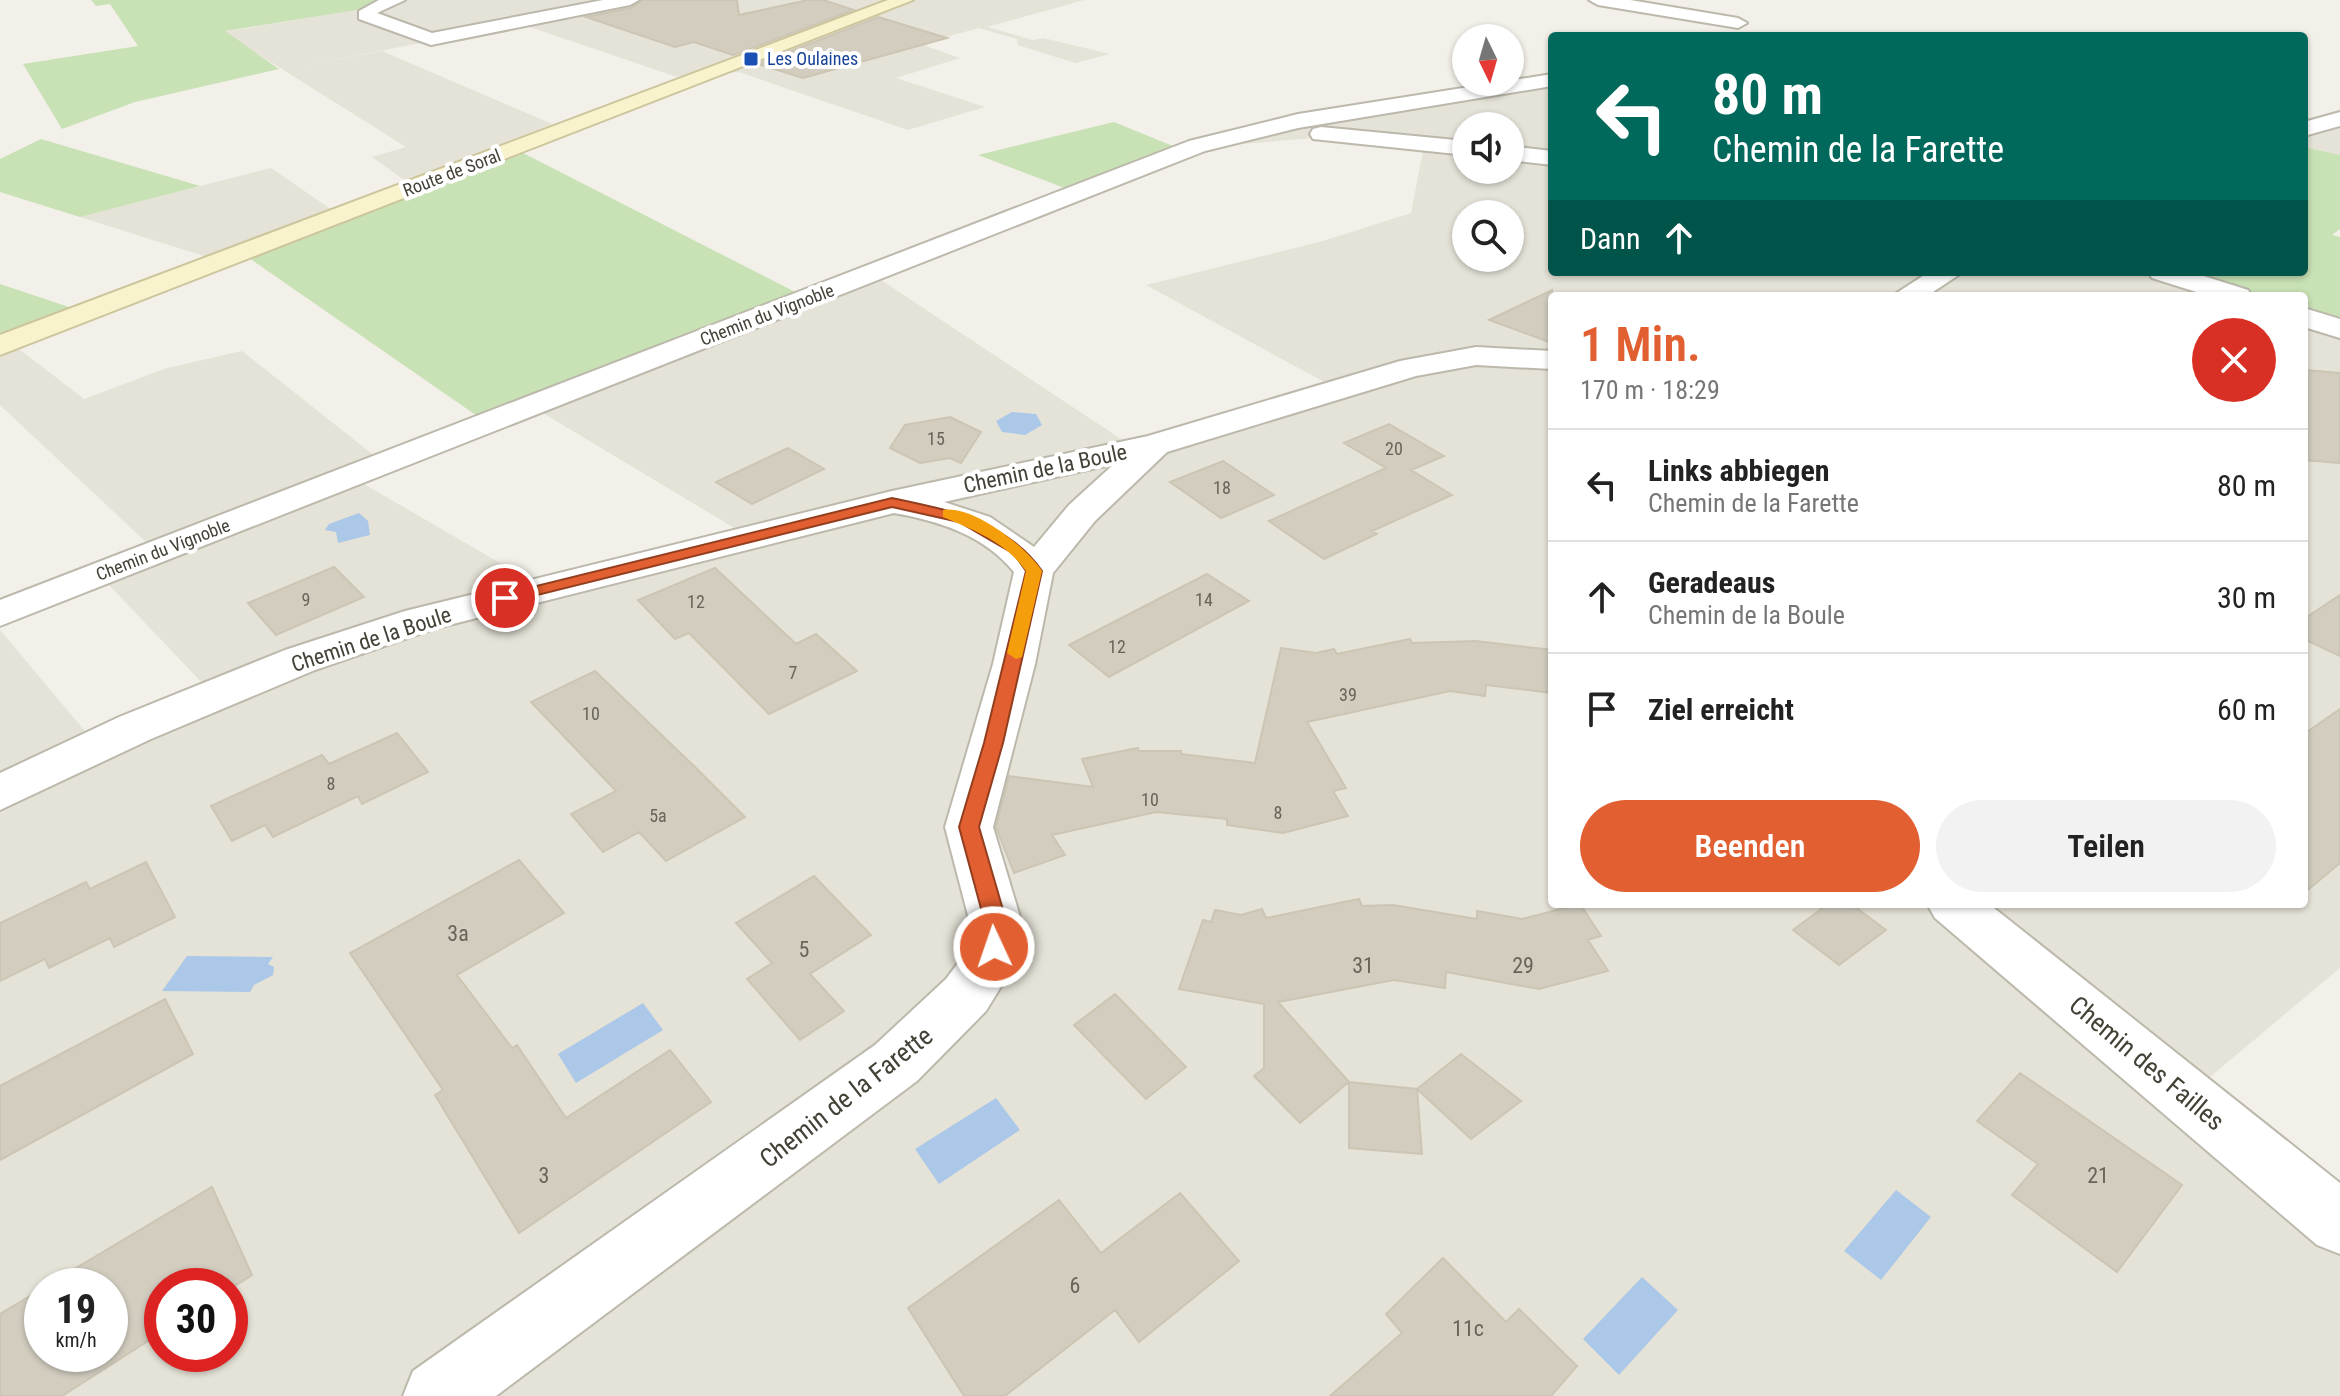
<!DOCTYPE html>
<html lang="de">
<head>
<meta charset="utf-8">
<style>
	body { margin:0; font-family:"Roboto Condensed",sans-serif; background:#f2f2f2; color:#222; height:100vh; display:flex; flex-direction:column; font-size:30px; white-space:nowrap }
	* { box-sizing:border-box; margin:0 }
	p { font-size:26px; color:#767676 }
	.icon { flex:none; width:44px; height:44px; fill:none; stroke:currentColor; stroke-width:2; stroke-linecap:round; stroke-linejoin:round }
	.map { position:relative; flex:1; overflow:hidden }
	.sheet { position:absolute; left:1548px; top:292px; width:760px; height:616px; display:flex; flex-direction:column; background:#fff; border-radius:8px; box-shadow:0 2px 6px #0004 }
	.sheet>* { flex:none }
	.hud { position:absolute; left:1548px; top:32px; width:760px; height:244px; border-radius:8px; box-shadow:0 2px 6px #0004; background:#00695c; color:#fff; overflow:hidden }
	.needle { width:52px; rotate:175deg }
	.fabs { position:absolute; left:1452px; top:24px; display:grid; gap:16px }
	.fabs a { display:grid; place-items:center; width:72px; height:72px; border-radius:50%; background:#fff; box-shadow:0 2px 6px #0004; font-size:40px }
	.speed { position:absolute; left:24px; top:1268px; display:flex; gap:16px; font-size:40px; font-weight:700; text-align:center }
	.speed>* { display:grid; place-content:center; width:104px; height:104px; border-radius:50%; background:#fff; box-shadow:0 2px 6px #0004; line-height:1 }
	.speed small { font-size:20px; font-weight:400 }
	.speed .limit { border:12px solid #d22; background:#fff; color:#111 }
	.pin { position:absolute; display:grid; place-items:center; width:68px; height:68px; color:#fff; margin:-34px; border:4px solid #fff; border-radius:50%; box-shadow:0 2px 8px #0007 }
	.me { position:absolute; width:88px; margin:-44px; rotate:357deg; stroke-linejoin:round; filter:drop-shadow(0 0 6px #0008) }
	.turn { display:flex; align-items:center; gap:28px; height:168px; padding:0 32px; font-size:36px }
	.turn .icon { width:104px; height:104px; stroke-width:2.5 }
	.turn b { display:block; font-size:56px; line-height:68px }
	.then { display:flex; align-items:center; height:76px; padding:0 32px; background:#0003; gap:16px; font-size:30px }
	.round { display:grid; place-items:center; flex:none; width:84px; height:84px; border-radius:42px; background:#f2f2f2 }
	.head { display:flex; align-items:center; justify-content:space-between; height:136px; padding:0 32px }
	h1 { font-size:48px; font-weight:600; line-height:60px; color:#e15f30 }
	.cta { display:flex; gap:16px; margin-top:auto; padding:16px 32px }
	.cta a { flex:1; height:92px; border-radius:48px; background:#e15f30; color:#fff; font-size:32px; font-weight:600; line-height:92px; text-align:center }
	.cta a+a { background:#f2f2f2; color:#222 }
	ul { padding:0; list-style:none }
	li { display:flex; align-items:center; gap:24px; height:112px; padding:0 32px; border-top:2px solid #e0e0e0 }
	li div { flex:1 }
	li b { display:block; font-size:30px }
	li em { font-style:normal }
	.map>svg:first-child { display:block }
	.residential { fill:#e5e2d7; fill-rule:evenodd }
	.green { fill:#c8e1b5 }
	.water { fill:#abc8e8 }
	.building { fill:#d2cdbf; stroke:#ccc5b3; stroke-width:2 }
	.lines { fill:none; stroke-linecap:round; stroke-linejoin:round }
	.street-casing { stroke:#bcb8ab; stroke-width:4 }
	.secondary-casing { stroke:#ccc59c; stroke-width:4 }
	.street { fill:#fff; fill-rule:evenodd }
	.secondary { fill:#f8f3cc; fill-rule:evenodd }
	.route { fill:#e15f30; stroke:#923e1f; stroke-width:2 }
	.slow { fill:#f59e0b }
	.transit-dot { fill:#1a4fb4; stroke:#fff; stroke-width:3 }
	.labels { text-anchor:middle; stroke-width:8; stroke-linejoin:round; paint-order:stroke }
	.far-transit-label { font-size:18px; fill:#164399; stroke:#fff; text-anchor:start }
	.far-street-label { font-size:18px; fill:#444137; stroke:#fff }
	.number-label { font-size:18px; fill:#686459 }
	.street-label { font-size:22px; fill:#444137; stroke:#fff }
	.near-number-label { font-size:22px; fill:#686459 }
	.near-street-label { font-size:26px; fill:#444137; stroke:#fff }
</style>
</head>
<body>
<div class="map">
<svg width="2340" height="1396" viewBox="0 0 2340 1396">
	<rect width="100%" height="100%" fill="#f2f0e8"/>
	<path class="residential" d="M391 0H1084L987 27 1033 40 1043 38 1110 54 1075 63 1018 45 1017 39 979 28 920 44 960 58 896 78 985 107 908 130 739 72 677 77 521 24 301 66 382 51 552 124 407 182 372 157 406 147 223 32 363 9Z
		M1552 79V272H2144L2224 296H1552V904H2304V320L2340 334V968L2204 1082 2340 1195V1396H0V630L90 737 206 687 91 566 147 543 0 405V352L15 346 84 399 167 368 242 351 376 457 362 483 533 582 736 529 528 404 875 276 1127 443 1330 385 1146 285 1323 241 1411 213 1424 146 1325 137 1180 149ZM1466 126H1510V170H1466ZM1466 214H1510V258H1466ZM42 1286H110V1354H42ZM162 1286H230V1354H162Z
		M2340 116V155L2304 147V125Z
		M271 168 332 210 207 257 80 217Z"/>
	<path class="green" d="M91 0H391L363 9 225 31 279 69 135 102 62 129 23 64 138 46 110 4 96 6Z
		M1114 122 1180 149 1070 190 978 155Z
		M41 139 200 186 80 217 0 192V159Z
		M2304 147 2340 155V229L2332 235 2340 237V325L2304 313V296H2251L2176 272H2304Z
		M523 153 803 296 483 420 249 258Z
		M0 284 72 308 0 335Z"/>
	<path class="water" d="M1012 412 1036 414 1042 425 1025 435 1002 432 996 421Z
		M359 513 368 521 370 535 338 543 336 532 325 530 329 524Z
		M187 956 273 957 268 964 274 967 273 975 254 985 250 992 162 991Z
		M643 1003 663 1030 576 1083 558 1054Z
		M996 1098 1020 1130 939 1184 915 1149Z
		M1896 1190 1931 1217 1881 1280 1844 1251Z
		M1642 1277 1678 1310 1619 1375 1583 1339Z"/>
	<path class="building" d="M642 0H737L739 15 808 0H823L854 10 733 55 694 42 675 47 586 17 631 8Z
		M878 17 947 38 803 78 758 64Z
		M1552 290V343L1489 320Z
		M2304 370 2340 373V463L2304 460Z
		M950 417 981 432 961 463 950 458 920 463 890 448 905 425Z
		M1389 424 1444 456 1411 470 1452 495 1372 531 1377 534 1324 559 1269 521 1386 468 1344 443Z
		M788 448 824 469 752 504 716 482Z
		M1223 461 1274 495 1221 518 1170 482Z
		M334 567 364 597 276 635 248 603Z
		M715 568 796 644 816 634 857 671 769 714 689 633 675 639 638 600Z
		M1207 574 1249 601 1109 677 1069 645Z
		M2340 595V656L2304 639V619Z
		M1410 639 1412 643 1476 641 1552 650V693L1486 685 1485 696 1450 691 1307 722 1346 788 1333 791 1348 816 1283 833 1227 825V819L1156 812 1052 835 1065 855 1014 873 996 827 1009 776 1093 787 1082 759 1138 748 1139 751H1181V754L1255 763 1281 648 1316 653 1334 649 1337 654Z
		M595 671 697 769 745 817 666 861 639 832 603 852 571 814 616 791 531 702Z
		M2340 709V863L2304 893V734Z
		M397 733 428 772 362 804 358 796 273 837 265 825 232 841 211 806 322 755 329 764Z
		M519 860 564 913 457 975 512 1048 517 1045 566 1118 670 1050 711 1102 519 1233 435 1095 443 1090 350 953Z
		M146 862 175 917 114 947 110 938 49 968 45 959 0 981V923L86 882 90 889Z
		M814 876 871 935 810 974 844 1011 800 1040 747 979 772 963 736 923Z
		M1359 899 1362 906 1393 905 1477 919V911L1522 919 1580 904 1601 936 1588 940 1608 971 1539 989 1446 972 1445 988 1394 980 1278 1002 1349 1082 1300 1123 1254 1076 1264 1068V1004L1179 989 1203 920 1211 922 1215 910 1241 915 1262 909 1266 918Z
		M1828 904H1851L1886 930 1839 965 1793 930Z
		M1115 994 1186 1067 1146 1099 1074 1025Z
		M165 999 193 1054 0 1160V1086Z
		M1461 1054 1521 1101 1471 1139 1417 1089Z
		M2020 1073 2182 1185 2117 1272 2012 1195 2038 1164 1977 1121Z
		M1349 1082 1417 1089 1422 1154 1349 1148Z
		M212 1187 252 1275 230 1289V1286H162V1332L62 1396H0V1314L42 1289V1354H110V1286H46Z
		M1180 1193 1239 1261 1139 1342 1115 1310 1005 1396H964L908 1308 1059 1200 1101 1253Z
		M1443 1258 1506 1322 1519 1309 1577 1366 1551 1396H1330L1402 1333 1386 1314Z"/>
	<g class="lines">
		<defs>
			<path id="street" d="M379 0H405L377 13 432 33 603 0H639L630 5 431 45 359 19V11Z
				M1589 0H1630L1738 18 1747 23 1738 28 1598 5Z
				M1552 74V86L1298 128 1205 151 0 626V600L1189 141 1298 114Z
				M2340 112V126L2304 136V122Z
				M1321 127 1466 141V155L1313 139 1310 134 1313 129Z
				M1510 146 1552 151V165L1510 160Z
				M1929 272H1963L1927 296H1892Z
				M2148 272H2191L2248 290 2252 296H2209L2152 278Z
				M2304 308 2340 319V338L2304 327Z
				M1476 347 1552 351V369L1476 365 1416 376 1167 452 1095 521 1053 573 1035 664 993 827 1023 927 1013 967 986 1011 917 1081 496 1396H403L413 1371 875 1045 946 979 961 959 971 927 945 827 993 664 1014 572C984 535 939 521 894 513L433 629 315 670 151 739 0 810V773L119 717 285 650 405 611 892 491 1148 436 1400 361ZM1114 464 1069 505 1034 547 990 517 944 502Z
				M1927 904H1989L2340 1183V1254L2317 1245 1935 918Z"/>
			<path id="secondary" d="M888 0H913L0 355V335Z"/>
		</defs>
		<use href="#street" class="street-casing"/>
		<use href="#secondary" class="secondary-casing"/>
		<use href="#street" class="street"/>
		<use href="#secondary" class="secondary"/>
	</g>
	<path class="route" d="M892 498C949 510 1007 521 1042 571L1003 743 979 827 1008 927 1002 953H987L983 947 986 927 959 827 984 743 1026 571 1014 554 959 522 892 507 505 603 497 598 500 595Z"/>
	<path class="slow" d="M943 510C974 505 1026 547 1042 571L1022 657 1016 659 1007 653 1026 571C1005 542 976 531 943 517Z"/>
	<rect class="transit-dot" x="743" y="51" width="16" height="16" rx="4"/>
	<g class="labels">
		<g class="far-transit-label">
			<text x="767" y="65">Les Oulaines</text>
		</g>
		<g class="far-street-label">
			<text transform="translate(452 173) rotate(-21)" y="6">Route de Soral</text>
			<text transform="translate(767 315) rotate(-21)" y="6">Chemin du Vignoble</text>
			<text transform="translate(163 550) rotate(-21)" y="6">Chemin du Vignoble</text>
		</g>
		<g class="number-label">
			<text x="936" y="445">15</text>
			<text x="1394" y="455">20</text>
			<text x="1222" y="494">18</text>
			<text x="306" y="606">9</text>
			<text x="1204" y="606">14</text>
			<text x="696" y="608">12</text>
			<text x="1117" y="653">12</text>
			<text x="793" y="679">7</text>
			<text x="1348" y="701">39</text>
			<text x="591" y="720">10</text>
			<text x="331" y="790">8</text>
			<text x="1150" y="806">10</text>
			<text x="1278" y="819">8</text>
			<text x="658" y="822">5a</text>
		</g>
		<g class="street-label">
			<text transform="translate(1045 468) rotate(-12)" y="8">Chemin de la Boule</text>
			<text transform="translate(371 639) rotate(-18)" y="8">Chemin de la Boule</text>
		</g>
		<g class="near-number-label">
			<text x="458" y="941">3a</text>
			<text x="804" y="957">5</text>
			<text x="1363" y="973">31</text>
			<text x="1523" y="973">29</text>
			<text x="544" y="1183">3</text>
			<text x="2098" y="1183">21</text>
			<text x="1075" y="1293">6</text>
			<text x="1468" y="1336">11c</text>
		</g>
		<g class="near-street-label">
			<text transform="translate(2147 1063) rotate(40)" y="9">Chemin des Failles</text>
			<text transform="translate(846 1097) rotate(-38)" y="9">Chemin de la Farette</text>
		</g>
	</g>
</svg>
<div class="fabs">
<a><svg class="needle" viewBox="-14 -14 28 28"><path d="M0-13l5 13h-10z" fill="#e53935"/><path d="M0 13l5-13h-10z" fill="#767676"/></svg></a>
<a><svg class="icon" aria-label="sound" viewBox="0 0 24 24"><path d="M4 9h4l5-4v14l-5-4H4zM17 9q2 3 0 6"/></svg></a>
<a><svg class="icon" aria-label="search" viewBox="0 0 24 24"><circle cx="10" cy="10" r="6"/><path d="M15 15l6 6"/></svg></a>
</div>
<div class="speed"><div>19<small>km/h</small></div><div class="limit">30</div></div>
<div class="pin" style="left:505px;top:598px;background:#d93025"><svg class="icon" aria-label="arrive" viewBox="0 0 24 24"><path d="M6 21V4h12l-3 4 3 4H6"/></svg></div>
<svg class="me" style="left:994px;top:947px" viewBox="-20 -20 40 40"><circle r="17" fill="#e15f30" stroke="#fff" stroke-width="3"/><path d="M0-11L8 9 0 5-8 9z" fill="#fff"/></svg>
<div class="hud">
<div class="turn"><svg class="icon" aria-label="left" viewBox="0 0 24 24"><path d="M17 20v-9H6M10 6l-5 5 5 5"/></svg><div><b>80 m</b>Chemin de la Farette</div></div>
<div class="then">Dann<svg class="icon" aria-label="ahead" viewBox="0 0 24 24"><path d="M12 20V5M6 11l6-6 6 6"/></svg></div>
</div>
<section class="sheet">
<div class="head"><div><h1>1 Min.</h1><p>170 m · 18:29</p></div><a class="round" style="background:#d93025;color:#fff"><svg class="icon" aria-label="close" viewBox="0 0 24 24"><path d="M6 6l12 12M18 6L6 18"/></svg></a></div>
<ul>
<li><svg class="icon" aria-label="left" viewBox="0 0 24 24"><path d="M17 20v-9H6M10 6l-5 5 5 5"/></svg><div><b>Links abbiegen</b><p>Chemin de la Farette</p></div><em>80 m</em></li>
<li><svg class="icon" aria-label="ahead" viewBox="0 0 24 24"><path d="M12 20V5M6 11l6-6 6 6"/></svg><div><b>Geradeaus</b><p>Chemin de la Boule</p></div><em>30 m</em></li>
<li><svg class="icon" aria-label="arrive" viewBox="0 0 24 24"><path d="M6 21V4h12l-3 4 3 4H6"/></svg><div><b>Ziel erreicht</b></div><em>60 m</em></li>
</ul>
<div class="cta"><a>Beenden</a><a>Teilen</a></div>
</section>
</div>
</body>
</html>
